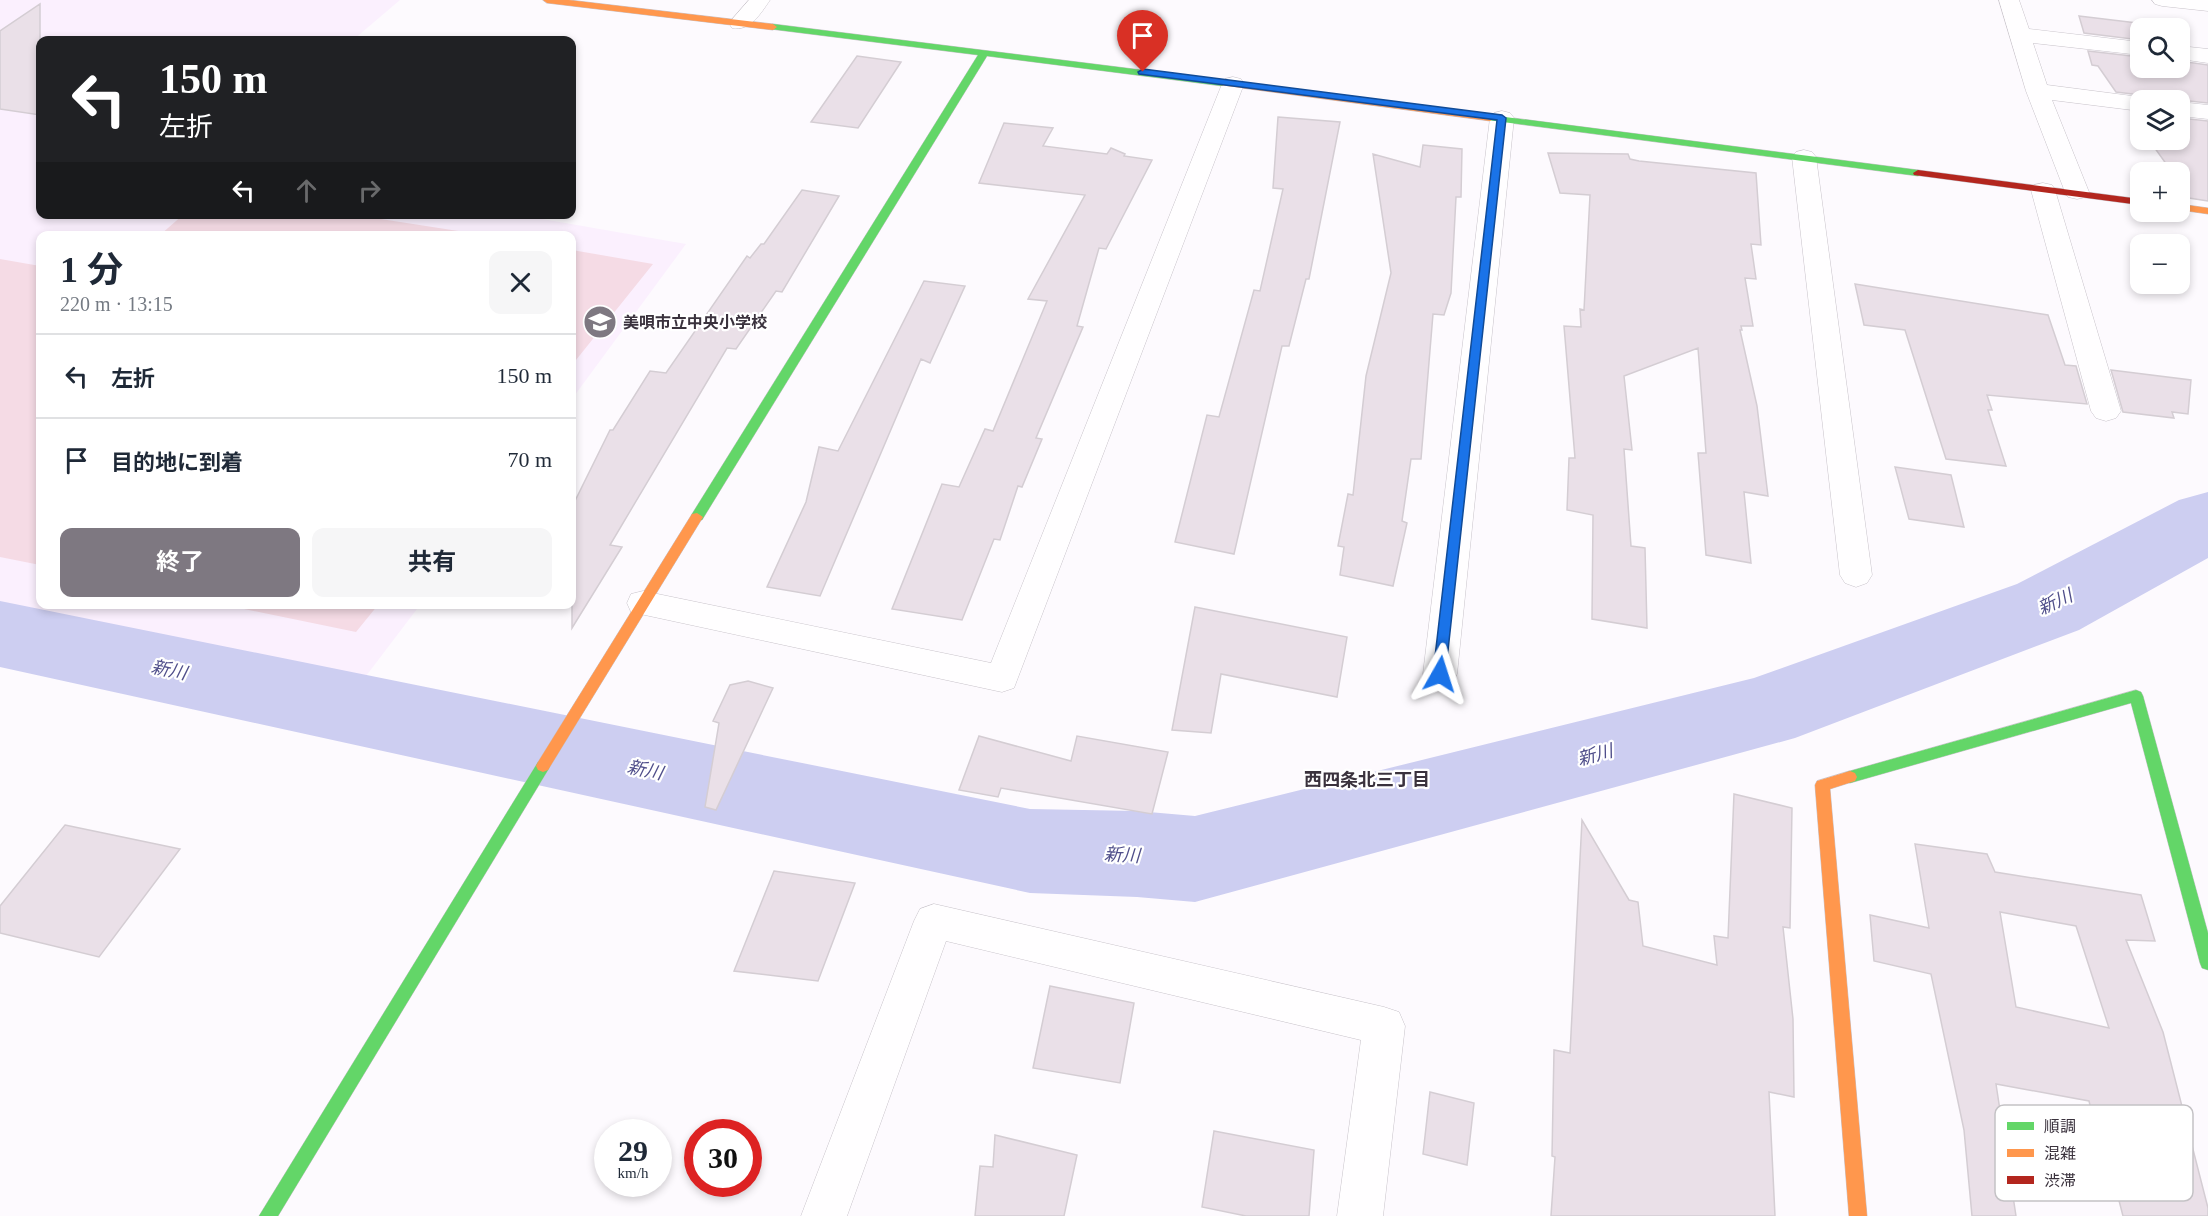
<!DOCTYPE html>
<html lang="ja">
<head>
<meta charset="utf-8">
<style>
	body { margin:0; font-family:"Times New Roman","Noto Sans JP",serif; background:#f6f6f7; color:#1f2937; height:100vh; display:flex; flex-direction:column; font-size:22px; white-space:nowrap }
	* { box-sizing:border-box; margin:0 }
	p { font-size:20px; color:#747a83 }
	.icon { flex:none; width:33px; height:33px; fill:none; stroke:currentColor; stroke-width:2; stroke-linecap:round; stroke-linejoin:round }
	.map { position:relative; flex:1; overflow:hidden }
	.drawer { position:absolute; left:36px; top:231px; width:540px; height:378px; display:flex; flex-direction:column; background:#fff; border-radius:12px; box-shadow:0 3px 9px #0003 }
	.drawer>* { flex:none }
	.guide { position:absolute; left:36px; top:36px; width:540px; height:183px; border-radius:12px; box-shadow:0 3px 9px #0003; background:#202124; color:#fff; overflow:hidden }
	.fabs { position:absolute; left:2130px; top:18px; display:grid; gap:12px }
	.fabs a { display:grid; place-items:center; width:60px; height:60px; border-radius:12px; background:#fff; box-shadow:0 3px 9px #0003; font-size:30px }
	.speed { position:absolute; left:594px; top:1119px; display:flex; gap:12px; font-size:30px; font-weight:700; text-align:center }
	.speed>* { display:grid; place-content:center; width:78px; height:78px; border-radius:50%; background:#fff; box-shadow:0 3px 9px #0003; line-height:1 }
	.speed small { font-size:15px; font-weight:400 }
	.speed .limit { border:9px solid #d22; background:#fff; color:#111 }
	.pin { position:absolute; display:grid; place-items:center; width:51px; height:51px; color:#fff; margin:-62px -26px; border-radius:50% 50% 50% 0; rotate:-45deg; box-shadow:0 0 6px #0007 }
	.pin .icon { rotate:45deg }
	.me { position:absolute; width:66px; margin:-33px; rotate:6deg; stroke-linejoin:round; filter:drop-shadow(0 0 4px #0008) }
	.turn { display:flex; align-items:center; gap:21px; height:126px; padding:0 24px; font-size:27px }
	.turn .icon { width:78px; height:78px; stroke-width:2.5 }
	.turn b { display:block; font-size:42px; line-height:51px }
	.lanes { display:flex; align-items:center; height:57px; padding:0 24px; background:#0003; justify-content:center; gap:30px; direction:ltr }
	.lanes .off { opacity:.35 }
	.round { display:grid; place-items:center; flex:none; width:63px; height:63px; border-radius:12px; background:#f6f6f7 }
	.head { display:flex; align-items:center; justify-content:space-between; height:102px; padding:0 24px }
	h1 { font-size:36px; font-weight:700; line-height:45px }
	.cta { display:flex; gap:12px; margin-top:auto; padding:12px 24px }
	.cta a { flex:1; height:69px; border-radius:12px; background:#7e7881; color:#fff; font-size:24px; font-weight:700; line-height:69px; text-align:center }
	.cta a+a { background:#f6f6f7; color:#1f2937 }
	ul { padding:0; list-style:none }
	li { display:flex; align-items:center; gap:18px; height:84px; padding:0 24px; border-top:2px solid #e0e1e3 }
	li div { flex:1 }
	li b { display:block; font-size:22px }
	li em { font-style:normal }
	.map>svg:first-child { display:block }
	.built { fill:#fbf0fe }
	.green { fill:#f5dbe5 }
	.lines { fill:none; stroke-linecap:round; stroke-linejoin:round }
	.river { fill:#cdcef1; fill-rule:evenodd }
	.building { fill:#eae0e8; stroke:#d4cdd3; stroke-width:1.5; fill-rule:evenodd }
	.street-casing { stroke:#c8c3ca; stroke-width:1 }
	.fast-casing { stroke:#c8c3ca; stroke-width:1 }
	.slow-casing { stroke:#c8c3ca; stroke-width:1 }
	.jam-casing { stroke:#c8c3ca; stroke-width:1 }
	.street { fill:#fffeff; fill-rule:evenodd }
	.fast { fill:#63d668; fill-rule:evenodd }
	.slow { fill:#ff974d; fill-rule:evenodd }
	.jam { fill:#b3261e; fill-rule:evenodd }
	.route { fill:#1a73e8; stroke:#114b97; stroke-width:1.5 }
	.labels { text-anchor:middle; stroke-width:4.5; stroke-linejoin:round; paint-order:stroke }
	.poi-label { font-size:16px; font-weight:bold; fill:#3a323d; stroke:#fff; text-anchor:start }
	.water-label { font-size:18px; font-style:italic; fill:#4f4e8a; stroke:#fff }
	.neighbourhood-label { font-size:18px; font-weight:bold; fill:#3a323d; stroke:#fff }
	.key { fill:#fff; stroke:#c4c2c5; stroke-width:1.5 }
	.key-label { font-size:16px; fill:#3a323d }
</style>
</head>
<body>
<div class="map">
<svg width="2208" height="1216" viewBox="0 0 2208 1216">
	<rect width="100%" height="100%" fill="#fdfafe"/>
	<path class="built" d="M0 0H400L353 40H40V214L519 215 686 244 572 399V236H40V604L420 605 363 680 0 602Z"/>
	<path class="green" d="M184 214 355 215 484 235H160Z
		M572 250 653 264 572 365Z
		M0 259 40 266V565L0 557Z
		M225 605 378 604V605L356 632Z"/>
	<g class="lines">
		<path class="river" d="M2208 492V558L2079 630 1795 738 1195 902 1137 897 1030 893 0 667V601L1030 809 1137 811 1195 816 1754 678 2017 584 2179 500Z"/>
	</g>
	<path class="building" d="M40 4V115L0 109V31Z
		M2079 16 2179 28H2140V40L2084 33Z
		M2088 51 2140 57V68H2180V61L2208 65V103L2180 100H2151L2141 95 2116 92 2098 66 2092 65Z
		M857 56 901 62 858 128 811 122Z
		M1278 117 1340 122 1309 279H1306L1289 346H1282L1234 554 1175 542 1207 415 1219 417 1254 290 1260 291 1283 189 1273 188Z
		M2180 118 2208 121V201L2189 198 2180 184V172H2172L2149 140H2180Z
		M1004 123 1053 128 1043 146 1107 154 1111 148 1125 154 1124 156 1152 160 1106 249 1099 248 1077 326 1083 327 1036 438 1042 439 1022 487 1018 486 1000 540 994 539 962 620 892 609 942 484 959 487 985 429 993 431 1047 301 1028 299 1085 195 979 183Z
		M1423 145 1462 149 1461 197H1456L1451 293 1444 315 1433 314 1421 459H1411L1402 521 1407 523 1393 586 1340 575 1344 547 1338 546 1348 494 1353 495 1366 376 1391 273 1373 154 1420 167Z
		M1548 153 1628 154 1630 159 1639 161 1756 173 1761 245 1751 244 1756 279 1745 278 1753 326H1741L1742 330H1740L1757 406 1768 496 1744 492 1751 563 1706 555 1698 453H1706L1698 348 1624 376 1632 450 1624 449 1631 546 1645 548 1647 628 1592 619 1593 515 1567 510 1569 458H1575L1564 326 1581 327 1580 309 1584 310 1590 195 1560 193Z
		M802 190 839 196 782 292 776 291 736 349 727 348 610 545 622 547 572 628V507L610 430H613L650 371 666 373 747 256 750 258 761 244H764Z
		M924 281 965 286 930 363 921 359 820 596 767 587 806 502 819 447 838 451Z
		M1855 284 2048 315 2065 365 2076 366 2087 404 1987 395 1992 410H1988L2006 466 1946 459 1905 330 1864 325Z
		M2111 370 2191 380 2188 414 2172 412 2174 418 2123 412Z
		M1895 467 1951 475 1964 527 1909 519Z
		M1195 607 1347 637 1337 697 1221 674 1211 733 1172 730Z
		M748 681 773 688 716 810 705 807 719 723 713 721 730 685Z
		M979 736 1071 761 1077 736 1168 752 1152 814 1001 788 998 797 959 790Z
		M1734 794 1792 808 1790 928 1783 927 1793 1019 1794 1097 1769 1092 1775 1216H1551L1555 1157 1552 1156 1554 1050 1570 1053 1582 820 1629 900 1638 902 1643 946 1717 965 1714 936 1728 938Z
		M65 825 180 849 99 957 0 933V906Z
		M1915 844 1987 854 1995 872 2141 895 2155 941 2126 940 2163 1032 2208 1208V1216H2123L2101 1131 2096 1130 2089 1101 1996 1084 2016 1216H1972L1964 1130 1931 974 1874 961 1870 915 1929 928ZM2000 912 2076 926 2109 1028 2016 1007Z
		M774 871 855 883 818 981 734 971Z
		M1050 986 1134 1003 1120 1083 1033 1068Z
		M1430 1092 1474 1103 1467 1165 1423 1154Z
		M1214 1131 1314 1150 1309 1216H1246L1202 1207Z
		M995 1135 1077 1155 1064 1216H975L980 1166 993 1167Z"/>
	<g class="lines">
		<defs>
			<path id="street" d="M749 0H770C761 13 750 32 732 28L729 23Z
				M1999 0H2019L2029 29 2140 42V55L2033 43 2047 85 2140 97 2149 100H2140V111L2052 100 2089 192 2086 197 2077 199 2068 197 2065 192 2026 91Z
				M2152 0H2208V11L2162 6 2155 4Z
				M2180 46 2208 49V63L2180 59Z
				M1233 77 1241 79 1244 84 1014 688 1002 692 631 612 627 603 631 594 643 591 991 663 1222 84 1225 79Z
				M2180 102 2208 105V119L2180 116Z
				M1502 111 1510 113 1514 118 1457 674 1452 683 1440 687 1428 683 1423 674 1490 118 1494 113Z
				M1804 150 1812 152 1816 157 1872 575 1867 583 1856 587 1845 583 1840 575 1792 157 1796 152Z
				M2043 183 2052 185 2055 190 2121 411 2116 418 2106 421 2096 418 2091 411 2031 190 2034 185Z
				M934 904 1384 1007 1399 1012 1405 1026 1383 1216H1337L1361 1040 946 941 847 1216H801L914 921 920 909Z"/>
			<path id="fast" d="M773 24 1222 80 1227 83 1222 86 987 56 702 520H692L691 517 692 514 978 55 770 29 769 27Z
				M1490 115 1918 170 1923 173 1918 176 1487 120 1485 118Z
				M2136 690 2141 692 2143 696 2208 933V970L2202 968 2200 963 2131 703 1850 783 1845 781 1843 777 1845 773 1850 771Z
				M543 760 548 762 550 766 548 770 278 1216H259L538 762Z"/>
			<path id="slow" d="M543 0H569L773 24 777 27 773 30 547 3Z
				M1222 80 1490 115 1495 118 1490 121 1219 85 1217 83Z
				M2180 204 2208 208V214L2180 210Z
				M697 513 703 517 548 770 543 772 538 770 536 766 538 762 692 514Z
				M1850 771 1855 773 1857 777 1855 781 1830 789 1867 1216H1849L1815 785 1817 781Z"/>
			<path id="jam" d="M1918 170 2140 199V205L1914 175 1913 173Z"/>
		</defs>
		<use href="#street" class="street-casing"/>
		<use href="#fast" class="fast-casing"/>
		<use href="#slow" class="slow-casing"/>
		<use href="#jam" class="jam-casing"/>
		<use href="#street" class="street"/>
		<use href="#fast" class="fast"/>
		<use href="#slow" class="slow"/>
		<use href="#jam" class="jam"/>
	</g>
	<path class="route" d="M1143 69 1502 115 1506 118 1445 678H1435L1433 674 1497 120 1139 74 1138 72Z"/>
	<defs>
		<symbol id="school-disc" viewBox="-11 -11 22 22"><circle r="9.5" fill="#7e7881" stroke="#fff"/><path d="M0-5L7-2L0 1L-7-2ZM-4 1L0 2.5L4 1V4Q0 6-4 4Z" fill="#fff"/></symbol>
	</defs>
	<g fill-rule="evenodd">
		<use href="#school-disc" x="581" y="303" width="38" height="38"/>
	</g>
	<g class="labels">
		<g class="poi-label">
			<text x="623" y="328">美唄市立中央小学校</text>
		</g>
		<g class="water-label">
			<text transform="translate(2055 602) rotate(-25)" y="6">新川</text>
			<text transform="translate(169 670) rotate(12)" y="6">新川</text>
			<text transform="translate(1595 755) rotate(-15)" y="6">新川</text>
			<text transform="translate(645 770) rotate(12)" y="6">新川</text>
			<text transform="translate(1122 855) rotate(3)" y="6">新川</text>
		</g>
		<g class="neighbourhood-label">
			<text x="1367" y="786">西四条北三丁目</text>
		</g>
	</g>
	<rect x="1995" y="1105" width="198" height="96" rx="9" class="key"/>
	<rect x="2007" y="1122" width="27" height="8" fill="#63d668"/>
	<rect x="2007" y="1149" width="27" height="8" fill="#ff974d"/>
	<rect x="2007" y="1176" width="27" height="8" fill="#b3261e"/>
	<g class="key-label">
		<text x="2044" y="1132">順調</text>
		<text x="2044" y="1159">混雑</text>
		<text x="2044" y="1186">渋滞</text>
	</g>
</svg>
<div class="fabs">
<a><svg class="icon" aria-label="search" viewBox="0 0 24 24"><circle cx="10" cy="10" r="6"/><path d="M15 15l6 6"/></svg></a>
<a><svg class="icon" aria-label="layers" viewBox="0 0 24 24"><path d="M12 4l9 5-9 5-9-5zM3 14l9 5 9-5"/></svg></a>
<a>+</a>
<a>−</a>
</div>
<div class="speed"><div>29<small>km/h</small></div><div class="limit">30</div></div>
<div class="pin" style="left:1143px;top:72px;background:#d93025"><svg class="icon" aria-label="arrive" viewBox="0 0 24 24"><path d="M6 21V4h12l-3 4 3 4H6"/></svg></div>
<svg class="me" style="left:1440px;top:674px" viewBox="-20 -20 40 40"><path d="M0-17L14 15 0 8-14 15z" fill="#1a73e8" stroke="#fff" stroke-width="4"/></svg>
<div class="guide">
<div class="turn"><svg class="icon" aria-label="left" viewBox="0 0 24 24"><path d="M17 20v-9H6M10 6l-5 5 5 5"/></svg><div><b>150 m</b>左折</div></div>
<div class="lanes"><svg class="icon" aria-label="left" viewBox="0 0 24 24"><path d="M17 20v-9H6M10 6l-5 5 5 5"/></svg><svg class="icon off" aria-label="ahead" viewBox="0 0 24 24"><path d="M12 20V5M6 11l6-6 6 6"/></svg><svg class="icon off" aria-label="right" viewBox="0 0 24 24"><path d="M7 20v-9h11M14 6l5 5-5 5"/></svg></div>
</div>
<section class="drawer">
<div class="head"><div><h1>1 分</h1><p>220 m · 13:15</p></div><a class="round"><svg class="icon" aria-label="close" viewBox="0 0 24 24"><path d="M6 6l12 12M18 6L6 18"/></svg></a></div>
<ul>
<li><svg class="icon" aria-label="left" viewBox="0 0 24 24"><path d="M17 20v-9H6M10 6l-5 5 5 5"/></svg><div><b>左折</b></div><em>150 m</em></li>
<li><svg class="icon" aria-label="arrive" viewBox="0 0 24 24"><path d="M6 21V4h12l-3 4 3 4H6"/></svg><div><b>目的地に到着</b></div><em>70 m</em></li>
</ul>
<div class="cta"><a>終了</a><a>共有</a></div>
</section>
</div>
</body>
</html>
